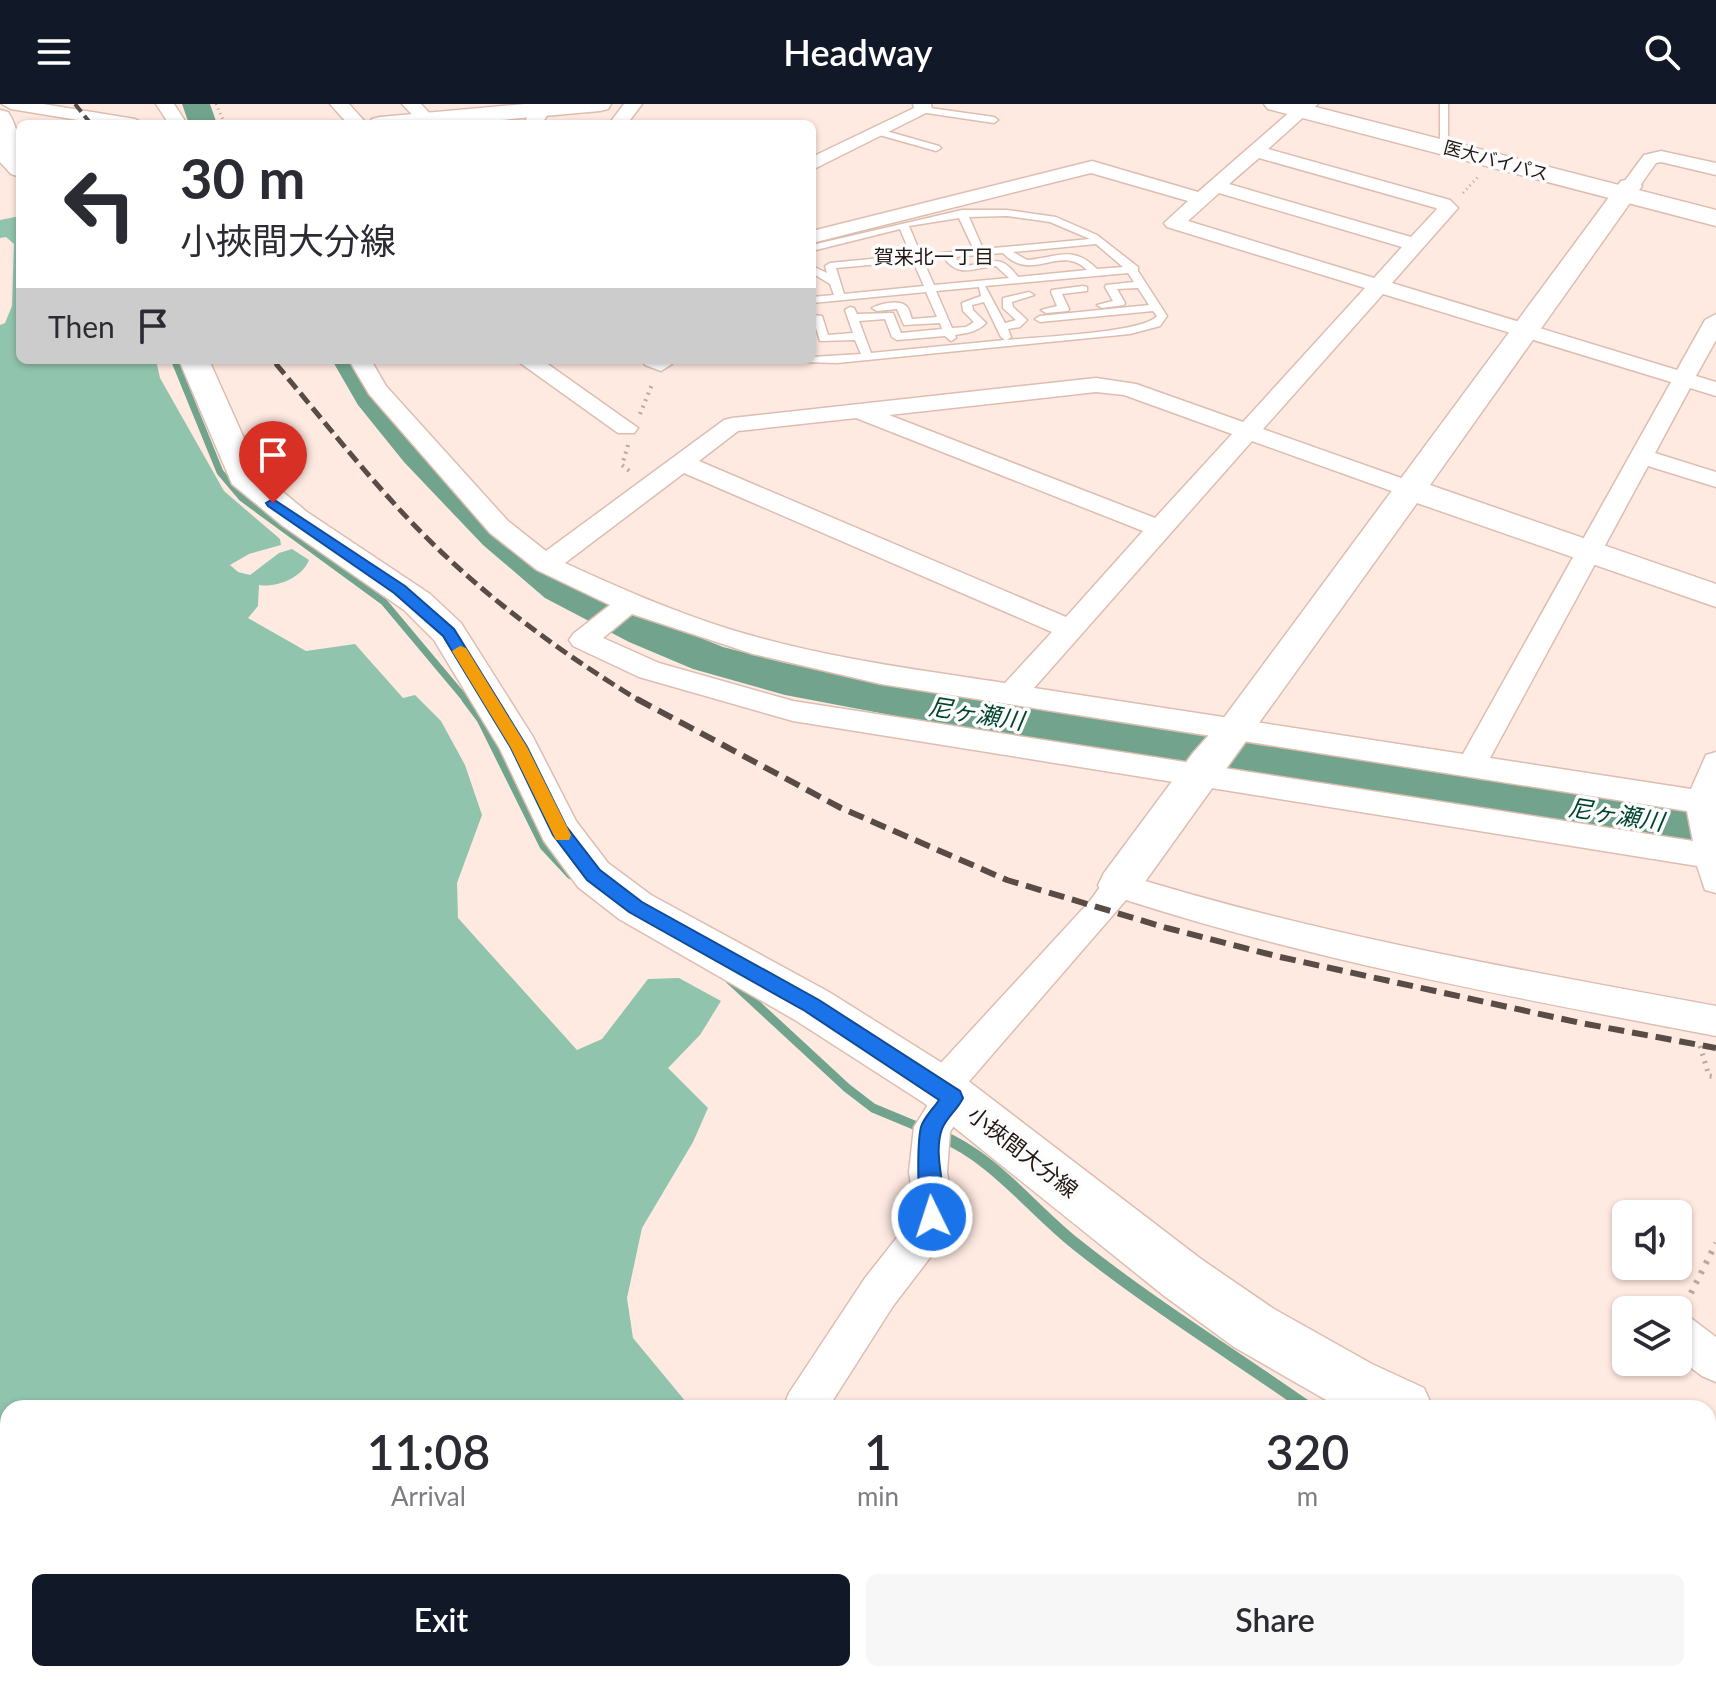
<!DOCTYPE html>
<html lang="en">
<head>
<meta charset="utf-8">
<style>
	body { margin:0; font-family:Lato,"Noto Sans JP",sans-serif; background:#f7f7f7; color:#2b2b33; height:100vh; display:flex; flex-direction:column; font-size:30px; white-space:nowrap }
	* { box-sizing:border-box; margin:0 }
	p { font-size:26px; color:#7c7c81 }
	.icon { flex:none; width:44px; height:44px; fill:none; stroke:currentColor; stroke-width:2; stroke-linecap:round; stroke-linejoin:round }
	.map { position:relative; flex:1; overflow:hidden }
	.side { position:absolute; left:0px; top:1296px; width:1716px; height:282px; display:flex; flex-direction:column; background:#fff; border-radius:24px 24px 0 0; box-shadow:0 2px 6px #0004 }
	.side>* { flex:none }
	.guide { position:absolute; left:16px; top:16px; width:800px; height:244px; border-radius:12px; box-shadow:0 2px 6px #0004; background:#fff; color:#2b2b33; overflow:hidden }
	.fabs { position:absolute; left:1612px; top:1096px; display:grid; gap:16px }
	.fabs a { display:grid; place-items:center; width:80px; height:80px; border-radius:12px; background:#fff; box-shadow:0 2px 6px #0004; font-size:40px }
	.pin { position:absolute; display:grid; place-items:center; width:68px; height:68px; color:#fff; margin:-82px -34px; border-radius:50% 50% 50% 0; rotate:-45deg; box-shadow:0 0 8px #0007 }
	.pin .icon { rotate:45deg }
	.me { position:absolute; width:88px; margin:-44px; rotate:356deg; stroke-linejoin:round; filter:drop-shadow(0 0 6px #0008) }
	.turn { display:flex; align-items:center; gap:28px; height:168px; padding:0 32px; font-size:36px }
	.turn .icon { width:104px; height:104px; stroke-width:2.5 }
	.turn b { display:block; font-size:56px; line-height:68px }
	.then { display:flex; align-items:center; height:76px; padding:0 32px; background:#0003; gap:16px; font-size:30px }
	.eta { display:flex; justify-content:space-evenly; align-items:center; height:136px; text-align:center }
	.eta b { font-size:48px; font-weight:600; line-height:56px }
	.primary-button { display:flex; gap:16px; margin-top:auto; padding:16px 32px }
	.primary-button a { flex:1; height:92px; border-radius:12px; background:#111827; color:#fff; font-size:32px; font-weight:600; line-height:92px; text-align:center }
	.primary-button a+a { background:#f7f7f7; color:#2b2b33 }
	header { display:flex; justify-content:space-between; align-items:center; height:104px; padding:0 32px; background:#111827; color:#fff; font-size:36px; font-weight:600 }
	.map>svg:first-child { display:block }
	.forest { fill:#91c4ac }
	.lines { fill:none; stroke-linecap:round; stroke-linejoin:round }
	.stream-far3 { stroke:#72a48d; stroke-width:5 }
	.stream-far2 { stroke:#72a48d; stroke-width:7 }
	.stream-far1 { stroke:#72a48d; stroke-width:9 }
	.stream { stroke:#72a48d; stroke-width:12 }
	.river { fill:#72a48d; fill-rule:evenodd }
	.service-casing { stroke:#ddbdaf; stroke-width:3 }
	.minor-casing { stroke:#ddbdaf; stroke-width:3 }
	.tertiary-casing { stroke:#ddbdaf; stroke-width:3 }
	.secondary-casing { stroke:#ddbdaf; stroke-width:3 }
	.path-far3 { stroke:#b9a7a0; stroke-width:3; stroke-dasharray:1 4; stroke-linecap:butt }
	.path-far2 { stroke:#b9a7a0; stroke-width:4; stroke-dasharray:2 5; stroke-linecap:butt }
	.path-far1 { stroke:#b9a7a0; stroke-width:5; stroke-dasharray:2 6; stroke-linecap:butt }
	.path { stroke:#b9a7a0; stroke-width:6; stroke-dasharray:3 8; stroke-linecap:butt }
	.service { fill:#fff; fill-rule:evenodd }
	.minor { fill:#fff; fill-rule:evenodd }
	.tertiary { fill:#fff; fill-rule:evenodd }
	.secondary { fill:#fff; fill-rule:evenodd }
	.rail-far2 { stroke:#594c46; stroke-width:4; stroke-dasharray:10 5; stroke-linecap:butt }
	.rail-far1 { stroke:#594c46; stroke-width:5; stroke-dasharray:13 6; stroke-linecap:butt }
	.rail { stroke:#594c46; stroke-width:6; stroke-dasharray:16 8; stroke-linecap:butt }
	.route { fill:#1a73e8; stroke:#114b97; stroke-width:2 }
	.slow { fill:#f59e0b }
	.labels { text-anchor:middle; stroke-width:7; stroke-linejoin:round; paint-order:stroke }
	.far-street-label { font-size:18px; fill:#211611; stroke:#fcfcfc }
	.far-neighbourhood-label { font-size:20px; fill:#211611; stroke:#fcfcfc }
	.street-label { font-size:22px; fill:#211611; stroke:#fcfcfc }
	.water-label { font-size:24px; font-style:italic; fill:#00462f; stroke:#fcfcfc }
</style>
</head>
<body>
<header><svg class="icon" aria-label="menu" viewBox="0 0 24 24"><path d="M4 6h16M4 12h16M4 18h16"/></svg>Headway<svg class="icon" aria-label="search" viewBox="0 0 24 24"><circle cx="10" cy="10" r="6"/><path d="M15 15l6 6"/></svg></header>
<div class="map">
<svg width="1716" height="1577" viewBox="0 0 1716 1577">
	<rect width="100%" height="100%" fill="#ffeae2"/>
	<path class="forest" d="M20 112V256H156L160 274 224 387 280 435 281 441 249 450 230 461 238 468 250 471 279 449 292 445 309 456C302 474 276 484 259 481L258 502 248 514 306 547 355 540 403 594 415 591 441 617 465 661 482 711 457 779 458 814 577 946 602 935 648 875 679 874 721 897 700 931 668 964 708 1004 693 1038 642 1124 627 1194 633 1234 691 1304H8V1570H179L181 1577H0V221L5 219 12 202 14 140 6 133 0 134V116Z
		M1021 1570H1368L1370 1577H1034Z"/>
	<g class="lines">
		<path class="stream-far3" d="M174 256 176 262"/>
		<path class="stream-far2" d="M176 260 220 368 242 394 384 498 467 597"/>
		<path class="stream-far1" d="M466 595 481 615 544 742 571 771
			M730 876 847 984 873 1004 926 1026"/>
		<path class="stream" d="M922 1024 926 1026
			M939 1031C995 1054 1031 1105 1077 1141 1151 1200 1232 1250 1309 1304
			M1708 1430 1716 1431"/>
		<path class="river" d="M182 0H210L217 20H189Z
			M332 256H368L387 288 432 342 513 423 575 474 661 518 723 543 785 559 922 585 1716 708V746L922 617 785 591 693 565 629 538 545 494 483 441 404 358 358 301Z"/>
		<defs>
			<path id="service" d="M1440 0H1448V35L1444 38 1440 35Z
				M923 3 994 13 998 16 994 19 920 8V4Z
				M879 25 939 42 941 44 936 47 876 30 875 28Z
				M962 106H1007L1056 113 1097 131 1138 163V167L1167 212 1160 222 1130 230 837 259 802 258 800 256H812V253L861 250 855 236 820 237 812 211 822 212 828 231 853 229 845 206 850 203 854 204 857 210 893 209 901 229 942 225 940 219 904 221 897 205 877 207 872 204C879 200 900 195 906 202 910 205 910 211 912 215L937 213 926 188 812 199V193L834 191 830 180 812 169V162L827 169 825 162 830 159 911 151 900 125 812 147V141ZM1007 112 1050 118 1090 135 983 145 969 113ZM959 114 974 146 921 151 909 122ZM1096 140 1123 163 1097 165C1072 140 1057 154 1027 156L1013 148ZM1003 149C1032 180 1060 139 1087 166L1018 173C999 147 991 160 964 162L954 153ZM944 154C960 175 974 163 996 162L1009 174 934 181 923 156ZM913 157 924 182 844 190 836 164ZM1128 169 1134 178 1106 181 1105 183 1113 197 1097 201 1102 204 1124 201 1125 199 1117 185 1138 184 1149 201 1040 212 1035 215 1040 218 1153 207 1157 212C1144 229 1034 233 1007 236L1011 233 1008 225 1020 223 1027 216 1013 203 1012 198 1034 191 1029 188 1003 194V204L1016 216 1005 219 985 182ZM979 183 981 192 962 199 963 207 974 218 966 223 952 224 936 187ZM984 198 1001 233 1005 236 871 249 859 217 885 215 892 233 897 236 945 232 951 237 956 234 955 231C967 229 977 228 986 219L973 206 972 201Z
				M1083 182 1087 183V187L1062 190 1069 205 1068 207 1046 209 1041 206 1057 202 1051 188 1052 186Z"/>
			<path id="minor" d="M2 0H43L135 15 144 20H102L11 5Z
				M156 0H174L187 20H169Z
				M330 0H349L367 20H348Z
				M402 0H421L436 16 433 20H421Z
				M624 0H642L627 20H609Z
				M913 0H931L932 6 812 66V53L914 4Z
				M1299 0H1318L1268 45 1450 96 1458 104 1392 179 1677 266 1705 216 1716 210V236L1696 272 1716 278V292L1690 284 1655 349 1716 368V383L1648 362 1490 654 1691 685 1706 651 1716 648V789L1705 786 1697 762 793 617 639 573 573 542 569 536 573 530 610 501 537 466 490 429 369 290 349 256H371L386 282 508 417 546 447 724 316 732 314 1096 274 1136 280 1243 318 1365 184 1167 123 1164 119 1188 97 1091 69 812 139V127L1092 57 1198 88ZM1259 54 1436 104 1437 105 1411 133 1229 80ZM1219 89 1402 143 1374 174 1188 117ZM1383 190 1671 278 1463 650 1034 584 1252 337 1400 390H1418L1421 385 1418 380 1263 325ZM1096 288 1124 291 1232 330 1155 414 889 311ZM856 314 1143 427 1066 513 699 357 738 327ZM684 369 1052 528 1005 579C912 565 819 553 729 525 672 507 619 484 565 459ZM632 510 753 550 881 580 1687 707 1693 737 793 597 659 559 603 534Z
				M541 1 550 6 542 20H523L535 2Z
				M1661 47 1716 59V71L1661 58 1656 59 1637 86H1623L1621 82 1644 51Z
				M516 256H542L638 324 634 329H618Z
				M642 256H669L672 260 661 267 645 261Z
				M1119 769C1314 830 1515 865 1716 902V932C1517 894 1319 858 1126 796L965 982 971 994 950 1028 947 1068 952 1100 942 1138 893 1202 828 1304H783L789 1289 865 1174 910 1117 914 1100 909 1068 914 1023 931 996 923 984 928 973 1090 797 1108 772Z
				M1678 1209 1692 1215 1716 1233V1278L1702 1272 1678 1254Z
				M1716 1517V1563L1708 1565V1519Z
				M1661 1570 1708 1569V1570L1705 1577H1658Z"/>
			<path id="tertiary" d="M525 0H611L608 5 600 7 456 20H368L372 15 380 13Z
				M1630 75 1639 77 1642 82 1430 381 1716 480V503L1417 399 1134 793 1119 797 1104 793 1098 781 1104 769 1193 649 1223 615 1621 77Z"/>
			<path id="secondary" d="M1264 0H1304L1716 106V122L1268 5Z
				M0 6 8 8C21 27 20 51 20 73L11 70 0 58Z
				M179 256H209L259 368 307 408 430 490 461 519 533 633 576 717 608 759 651 791 829 888 958 969 1201 1155 1274 1205 1372 1260 1424 1284 1433 1304H1340L1234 1243 1163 1191 924 999 795 916 619 815 578 783 544 737 500 645 434 536 404 506 283 422 232 380Z
				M1708 1367 1716 1368V1428L1708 1427Z"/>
		</defs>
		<use href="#service" class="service-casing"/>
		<use href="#minor" class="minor-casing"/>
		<use href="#tertiary" class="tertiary-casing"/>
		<use href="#secondary" class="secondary-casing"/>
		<path class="path-far3" d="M216 0 225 20
			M1463 89 1478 73"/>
		<path class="path-far2" d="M640 310 653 278
			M628 341 622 361 632 369"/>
		<path class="path-far1" d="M1700 942 1709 972 1716 973"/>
		<path class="path" d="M1686 1199 1716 1139"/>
		<use href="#service" class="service"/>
		<use href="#minor" class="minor"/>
		<use href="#tertiary" class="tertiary"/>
		<use href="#secondary" class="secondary"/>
		<path class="rail-far2" d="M75 0 91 20
			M273 256 278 262"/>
		<path class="rail-far1" d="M276 260C314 305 350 351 390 395 462 476 548 541 640 597"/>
		<path class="rail" d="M637 595 841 704 1007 776 1167 824 1280 853 1581 919 1716 944"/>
	</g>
	<path class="route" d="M273 395 405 482 454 525 527 643 566 722 600 766 642 798 819 896 960 987 963 994C958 1005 946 1014 942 1025 931 1056 952 1091 939 1120L932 1123 924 1120C917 1105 917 1040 921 1023 924 1013 934 1004 939 996L805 907 629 808 587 776 553 731 511 644 443 532 394 489 268 402 266 399Z"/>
	<path class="slow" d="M460 542 466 544 527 643 571 731 569 736H556L511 644 452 547Z"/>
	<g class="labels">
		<g class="far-street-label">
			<text transform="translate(1496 57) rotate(15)" y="6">医大バイパス</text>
		</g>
		<g class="far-neighbourhood-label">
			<text x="934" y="160">賀来北一丁目</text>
		</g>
		<g class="street-label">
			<text transform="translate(1023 1048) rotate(38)" y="8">小挾間大分線</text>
		</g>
		<g class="water-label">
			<text transform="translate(976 610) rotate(9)" y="8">尼ヶ瀬川</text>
			<text transform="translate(1616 711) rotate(9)" y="8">尼ヶ瀬川</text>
		</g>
	</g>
</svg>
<div class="fabs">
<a><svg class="icon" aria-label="sound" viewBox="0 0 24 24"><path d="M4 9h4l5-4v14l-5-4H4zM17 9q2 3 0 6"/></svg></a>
<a><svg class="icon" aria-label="layers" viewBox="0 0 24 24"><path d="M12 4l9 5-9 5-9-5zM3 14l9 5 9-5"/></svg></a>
</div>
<div class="pin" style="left:273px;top:399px;background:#d93025"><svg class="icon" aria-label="arrive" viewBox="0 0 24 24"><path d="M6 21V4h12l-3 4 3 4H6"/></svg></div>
<svg class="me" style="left:932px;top:1113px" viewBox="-20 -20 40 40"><circle r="17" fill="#1a73e8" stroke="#fff" stroke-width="3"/><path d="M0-11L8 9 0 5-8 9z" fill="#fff"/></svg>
<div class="guide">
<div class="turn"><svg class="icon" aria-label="left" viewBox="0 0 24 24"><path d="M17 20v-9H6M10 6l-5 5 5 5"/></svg><div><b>30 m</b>小挾間大分線</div></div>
<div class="then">Then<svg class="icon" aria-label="arrive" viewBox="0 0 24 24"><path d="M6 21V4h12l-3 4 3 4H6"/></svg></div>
</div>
<section class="side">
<div class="eta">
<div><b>11:08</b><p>Arrival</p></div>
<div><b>1</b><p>min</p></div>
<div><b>320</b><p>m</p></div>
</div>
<div class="primary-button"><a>Exit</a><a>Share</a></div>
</section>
</div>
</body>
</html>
